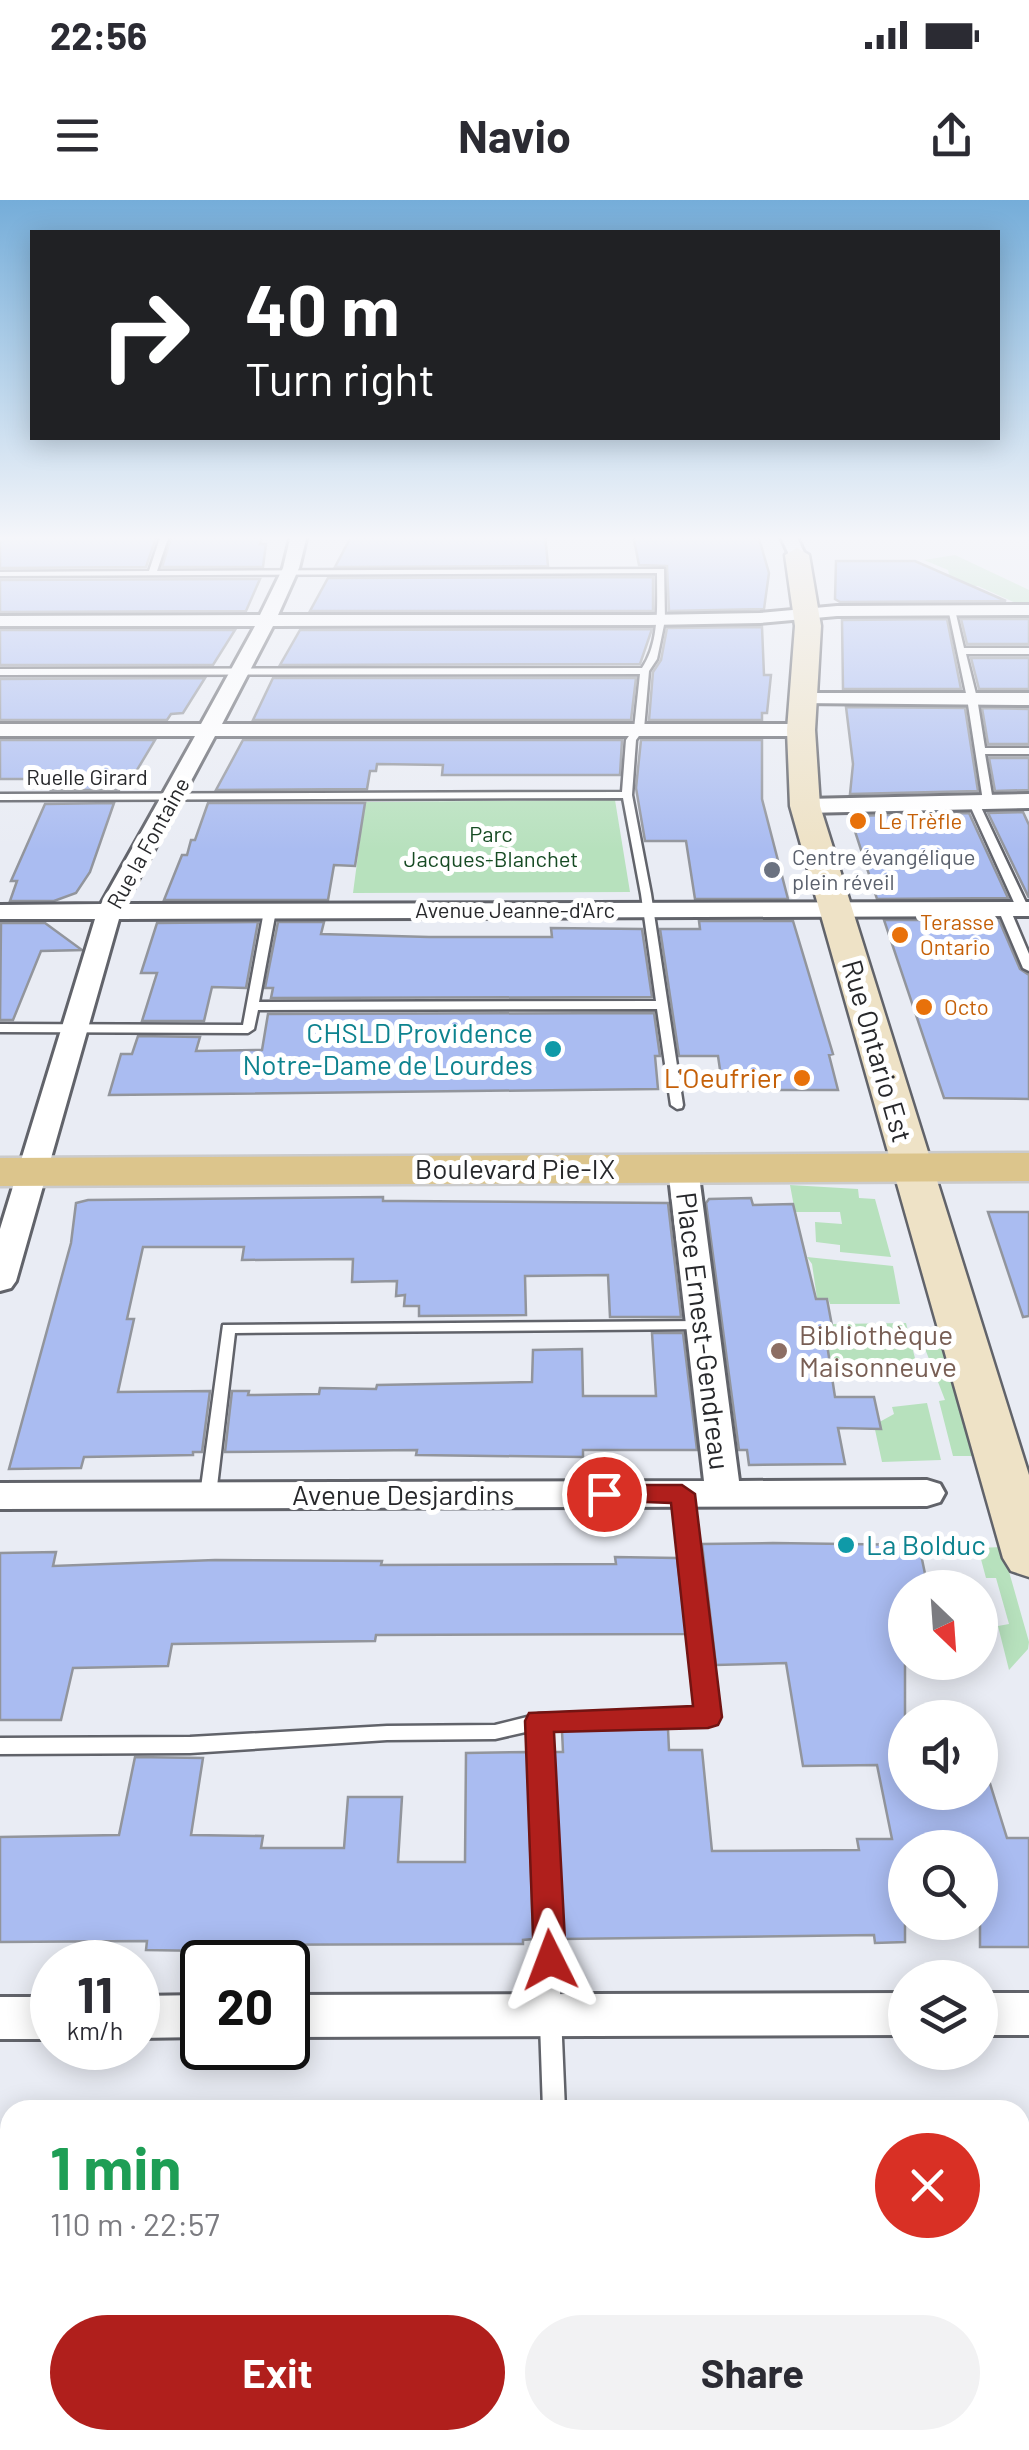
<!DOCTYPE html>
<html lang="en">
<head>
<meta charset="utf-8">
<style>
	body { margin:0; font-family:Barlow,sans-serif; background:#f2f2f3; color:#2b2b33; height:100vh; display:flex; flex-direction:column; font-size:38px; white-space:nowrap }
	* { box-sizing:border-box; margin:0 }
	p { font-size:32px; color:#7c7c81 }
	.icon { flex:none; width:55px; height:55px; fill:none; stroke:currentColor; stroke-width:2; stroke-linecap:round; stroke-linejoin:round }
	.map { position:relative; flex:1; overflow:hidden }
	.side { position:absolute; left:0px; top:1900px; width:1030px; height:350px; display:flex; flex-direction:column; background:#fff; border-radius:30px 30px 0 0; box-shadow:0 5px 25px #0003 }
	.side>* { flex:none }
	.top-card { position:absolute; left:30px; top:30px; width:970px; height:210px; border-radius:0px; box-shadow:0 5px 25px #0003; background:#202124; color:#fff; overflow:hidden }
	.needle { width:65px; rotate:155deg }
	.buttons { position:absolute; left:888px; top:1370px; display:grid; gap:20px }
	.buttons a { display:grid; place-items:center; width:110px; height:110px; border-radius:50%; background:#fff; box-shadow:0 5px 25px #0003; font-size:50px }
	.speed { position:absolute; left:30px; top:1740px; display:flex; gap:20px; font-size:50px; font-weight:700; text-align:center }
	.speed>* { display:grid; place-content:center; width:130px; height:130px; border-radius:50%; background:#fff; box-shadow:0 5px 25px #0003; line-height:1 }
	.speed small { font-size:25px; font-weight:400 }
	.speed .limit { border:5px solid #111; border-radius:15px; background:#fff; color:#111 }
	.pin { position:absolute; display:grid; place-items:center; width:85px; height:85px; color:#fff; margin:-42px; border:5px solid #fff; border-radius:50%; box-shadow:0 2px 10px #0007 }
	.me { position:absolute; width:110px; margin:-55px; rotate:357deg; stroke-linejoin:round; filter:drop-shadow(0 0 8px #0008) }
	.turn { display:flex; align-items:center; gap:35px; height:210px; padding:0 50px; font-size:45px }
	.turn .icon { width:130px; height:130px; stroke-width:2.5 }
	.turn b { display:block; font-size:70px; line-height:85px }
	.round { display:grid; place-items:center; flex:none; width:105px; height:105px; border-radius:52px; background:#f2f2f3 }
	.head { display:flex; align-items:center; justify-content:space-between; height:170px; padding:0 50px }
	h1 { font-size:60px; font-weight:700; line-height:75px; color:#1e9e55 }
	.button { display:flex; gap:20px; margin-top:auto; padding:20px 50px }
	.button a { flex:1; height:115px; border-radius:60px; background:#b01f1c; color:#fff; font-size:40px; font-weight:700; line-height:115px; text-align:center }
	.button a+a { background:#f2f2f3; color:#2b2b33 }
	.status { display:flex; justify-content:space-between; align-items:center; height:70px; padding:0 50px; background:#fff; direction:ltr }
	.status svg { height:28px; fill:currentColor }
	header { display:flex; justify-content:space-between; align-items:center; height:130px; padding:0 50px; background:#fff; font-size:45px; font-weight:700 }
	.map>svg:first-child { display:block }
	.green { fill:#b7e1bd }
	.building { fill:#aabcf1; stroke:#92959c; stroke-width:2.5 }
	.lines { fill:none; stroke-linecap:round; stroke-linejoin:round }
	.lane-casing { stroke:#61636a; stroke-width:5 }
	.street-casing { stroke:#61636a; stroke-width:6 }
	.secondary-casing { stroke:#61636a; stroke-width:5 }
	.primary-casing { stroke:#cbcbcc; stroke-width:5 }
	.lane { fill:#fff; fill-rule:evenodd }
	.street { fill:#fff; fill-rule:evenodd }
	.secondary { fill:#eee2c6; fill-rule:evenodd }
	.primary { fill:#dcc58c; fill-rule:evenodd }
	.route { fill:#b01f1c; stroke:#721412; stroke-width:2.5 }
	.food-dot { fill:#e8710a; stroke:#fff; stroke-width:4 }
	.worship-dot { fill:#6b7280; stroke:#fff; stroke-width:4 }
	.culture-dot { fill:#0f9aa8; stroke:#fff; stroke-width:4 }
	.education-dot { fill:#8d6e63; stroke:#fff; stroke-width:4 }
	.labels { text-anchor:middle; stroke-width:10; stroke-linejoin:round; paint-order:stroke }
	.far-street-label { font-size:22px; fill:#27282b; stroke:#fff }
	.far-food-label { font-size:22px; fill:#c56008; stroke:#fff; text-anchor:start }
	.far-park-label { font-size:22px; fill:#174b24; stroke:#fff }
	.far-worship-label { font-size:22px; fill:#5b616d; stroke:#fff; text-anchor:start }
	.culture-label { font-size:28px; fill:#0d838f; stroke:#fff; text-anchor:end }
	.street-label { font-size:28px; fill:#27282b; stroke:#fff }
	.food-label { font-size:28px; fill:#c56008; stroke:#fff; text-anchor:end }
	.education-label { font-size:28px; fill:#785e54; stroke:#fff; text-anchor:start }
</style>
</head>
<body>
<div class="status"><b>22:56</b><svg viewBox="0 0 49 12"><path d="M0 12V9h3v3zM5 12V6h3v6zM10 12V3h3v9zM15 12V0h3v12zM26 1h20v11H26zM47 4h2v5h-2z"/></svg></div>
<header><svg class="icon" aria-label="menu" viewBox="0 0 24 24"><path d="M4 6h16M4 12h16M4 18h16"/></svg>Navio<svg class="icon" aria-label="share" viewBox="0 0 24 24"><path d="M12 15V3M7 8l5-5 5 5M5 13v7h14v-7"/></svg></header>
<div class="map">
<svg width="1029" height="2250" viewBox="0 0 1029 2250">
	<rect width="100%" height="100%" fill="#e9ecf4"/>
	<path class="green" d="M955 355 1029 390V409L978 386H952L948 370 924 360Z
		M615 600 630 692 353 693 365 602Z
		M790 985 858 989 859 998 875 999 891 1057 840 1052V1045L816 1042 815 1022 842 1024 840 1012H795Z
		M807 1057 893 1066 900 1104H830L828 1098H817L812 1064Z
		M906 1123 917 1166 833 1177 824 1132H834L833 1124Z
		M922 1141 944 1142 978 1256H953L939 1201 945 1200Z
		M927 1203 941 1260 882 1262 874 1225 894 1214 892 1207Z
		M1002 1347 1029 1442 1028 1449 1009 1470 998 1426 1009 1424 996 1378H986L978 1348Z"/>
	<path class="building" d="M0 335H157L146 367 0 368Z
		M172 335H263L260 344H266L263 367H162Z
		M352 335H545L548 366 335 367Z
		M633 335H758L769 373 764 409 669 411 667 366 639 365Z
		M836 361H915L1006 401 840 402 835 399Z
		M653 377V411H310L328 378Z
		M260 379 246 411 0 412V380Z
		M947 419 961 489H843L842 420Z
		M961 419H1029V444H967Z
		M762 427 764 475H771L767 513H762V520H649L653 472 661 460 667 428Z
		M652 429 640 464 280 465 300 430Z
		M0 430H235L213 465H0Z
		M971 458H1029V489H979Z
		M205 478 183 513 171 514 167 520H0V479Z
		M273 478H636L631 520H253Z
		M846 507 965 508 978 591 850 594 853 564Z
		M982 508 1029 509V544H988Z
		M0 540H155L128 585H121L119 590H51L55 579H0Z
		M243 540H622L620 575H442L443 565 377 564 376 571H370L367 589 216 590Z
		M641 540H762V599L788 699H695L686 641H645L636 588Z
		M989 558H1029V590L995 591Z
		M114 603 90 672 76 693 54 701H10L17 681H11L45 604Z
		M208 603H365L355 666 334 665 328 700H164L182 655H187L191 640H195Z
		M1023 612 1029 625V698L988 613Z
		M969 613 1008 698 877 699 850 616Z
		M884 720H999L1020 769 1029 775V899L944 898Z
		M699 721H793L833 854 829 855 838 890H723L718 856H679L660 729H700Z
		M258 722 246 788 212 787 204 821H142L157 773H141L157 723Z
		M278 722H324L321 734 429 737H552L551 728 642 729 652 797 271 798 273 788H265Z
		M1 723H45L82 750 41 751 13 820H0Z
		M654 813 660 856H655L658 889 109 895 121 854H132L138 836 200 837 196 851 262 850 268 814Z
		M383 997V1001H400L668 1003 681 1117H610L608 1075 525 1076 526 1115 419 1116V1106H404L405 1095 396 1096 397 1081 352 1082 353 1059 242 1060 244 1047H143L127 1119H134L118 1192 210 1191 202 1252H193V1255L84 1257 81 1268 9 1269 71 1043 76 1003 88 1000Z
		M751 998 753 1005 793 1004 816 1099H827L833 1131H825L835 1197H874L881 1229 838 1228 845 1264 749 1265 747 1250H739L706 1003 709 999Z
		M988 1012H1029V1116L1023 1117Z
		M652 1133H683L697 1250H583V1257L416 1255 417 1250 225 1252 232 1191H249L248 1195 319 1194 320 1188 376 1189 377 1185 532 1182 533 1150 582 1149 583 1196H656Z
		M773 1343 919 1345 928 1388H905V1592H980V1575L987 1574 1007 1638H1029V1747H980V1648H905V1742L875 1743 874 1735 562 1739 554 1552H563L562 1531 668 1529 669 1550H702L712 1651 859 1650 857 1639H892L877 1565 803 1566 786 1463 716 1465 702 1344Z
		M56 1352 53 1366 215 1360 382 1361 381 1365 616 1364 615 1357 677 1358 686 1434 376 1435 375 1441 172 1444 168 1466 73 1468 61 1520H0V1353Z
		M527 1552 533 1739 523 1740V1744L210 1745 207 1751 146 1750 147 1741 0 1742V1637L119 1635 135 1557 203 1558 191 1635 263 1636 261 1648H344L348 1597H402L398 1662H465L466 1553Z"/>
	<g class="lines">
		<defs>
			<path id="lane" d="M161 335H169L157 371 664 369 665 420 657 459 649 471 644 529 636 540 632 595 651 694 683 905 682 908 677 909 671 905 657 809 258 810 254 829 248 833 0 832V824L243 825 264 711 270 708 276 711 259 802 656 801 641 694 623 598 0 600V594L622 592 626 540 634 529 640 474 0 475V469L642 468C660 442 657 404 657 373L0 376V372L149 371Z
				M948 408 955 410 964 448H1029V454H966L977 498 985 548H1029V554H985L993 601 988 604 983 601 967 498Z
				M973 598 978 601 1029 709 1027 711 1023 712 1017 709 968 601Z
				M1004 706 1010 709 1029 754V771L1023 768 998 709Z
				M702 1121 710 1126 707 1129 235 1133 216 1295 214 1299H202L200 1295 223 1125Z
				M682 1288 688 1290 690 1294 717 1517 715 1522 708 1524 549 1528 565 1910H543L530 1531 495 1539 387 1540 190 1553 0 1554V1538L190 1537 387 1526 495 1525 539 1514 698 1510 674 1294 676 1290Z
				M0 2196H10V2222H0Z
				M1020 2196H1029V2222H1020Z
				M549 2240H575L576 2250H550Z
				M680 2240H706L707 2250H681Z"/>
			<path id="street" d="M291 335H307L299 368 278 415H648L760 413 837 406 1029 405V415L837 416 760 423 648 425 273 426 222 524H801L811 530 801 536H215L125 704 1029 702V716L119 719 16 1081 11 1088 0 1091V1029L95 719H0V705L101 704 195 536H0V524H201L255 426H0V416L260 415 283 368Z
				M780 335H796L805 355 803 359H791Z
				M804 493H1029V505L797 503V495Z
				M1029 594V608L805 613 794 606 805 599Z
				M683 959 693 962 698 968 739 1281 927 1280 940 1284 945 1293 940 1302 927 1306 0 1309V1283L704 1281 668 968 673 962Z
				M905 1793V1835L288 1837V1795Z
				M980 1793H1029V1835H980Z
				M202 1795V1837L138 1838V1796Z
				M0 1797H52V1839H0Z"/>
			<path id="secondary" d="M797 348 809 355 821 426 815 530 820 606 1029 1275V1377L1011 1371 1003 1358 790 606 787 530 795 426 785 355Z"/>
			<path id="primary" d="M1029 953V981L0 986V958Z"/>
		</defs>
		<use href="#lane" class="lane-casing"/>
		<use href="#street" class="street-casing"/>
		<use href="#secondary" class="secondary-casing"/>
		<use href="#primary" class="primary-casing"/>
		<use href="#lane" class="lane"/>
		<use href="#street" class="street"/>
		<use href="#secondary" class="secondary"/>
		<use href="#primary" class="primary"/>
	</g>
	<linearGradient id="sky" x2="0" y2="1"><stop stop-color="#75add9"/><stop offset="0.52" stop-color="#f5f6fa"/><stop offset="1" stop-color="#f5f6fa" stop-opacity="0"/></linearGradient>
	<rect width="1029" height="650" fill="url(#sky)"/>
	<path class="route" d="M604 1285H682L695 1294 722 1517 718 1525 708 1528 554 1532 566 1760 561 1770 550 1774 539 1770 534 1760 525 1521 529 1513 693 1506 671 1303 595 1300 591 1294Z"/>
	<g class="food-dot">
		<circle cx="858" cy="621" r="10"/>
		<circle cx="900" cy="735" r="10"/>
		<circle cx="924" cy="807" r="10"/>
		<circle cx="802" cy="878" r="10"/>
	</g>
	<circle class="worship-dot" cx="772" cy="670" r="10"/>
	<g class="culture-dot">
		<circle cx="553" cy="849" r="10"/>
		<circle cx="846" cy="1345" r="10"/>
	</g>
	<circle class="education-dot" cx="779" cy="1151" r="10"/>
	<g class="labels">
		<g class="far-street-label">
			<text x="87" y="585">Ruelle Girard</text>
			<text transform="translate(148 643) rotate(-61)" y="8">Rue la Fontaine</text>
			<text x="515" y="718">Avenue Jeanne-d'Arc</text>
		</g>
		<g class="far-food-label">
			<text x="878" y="629">Le Trèfle</text>
			<text x="920" y="730">Terasse<tspan x="920" dy="25">Ontario</tspan></text>
			<text x="944" y="815">Octo</text>
		</g>
		<g class="far-park-label">
			<text x="491" y="642">Parc<tspan x="491" dy="25">Jacques-Blanchet</tspan></text>
		</g>
		<g class="far-worship-label">
			<text x="792" y="665">Centre évangélique<tspan x="792" dy="25">plein réveil</tspan></text>
		</g>
		<g class="culture-label">
			<text x="533" y="843">CHSLD Providence<tspan x="533" dy="32">Notre-Dame de Lourdes</tspan></text>
			<text x="866" y="1355" text-anchor="start">La Bolduc</text>
		</g>
		<g class="street-label">
			<text transform="translate(877 851) rotate(74)" y="10">Rue Ontario Est</text>
			<text x="515" y="979">Boulevard Pie-IX</text>
			<text transform="translate(703 1131) rotate(83)" y="10">Place Ernest-Gendreau</text>
			<text x="403" y="1305">Avenue Desjardins</text>
		</g>
		<g class="food-label">
			<text x="782" y="888">L'Oeufrier</text>
		</g>
		<g class="education-label">
			<text x="799" y="1145">Bibliothèque<tspan x="799" dy="32">Maisonneuve</tspan></text>
		</g>
	</g>
</svg>
<div class="buttons">
<a><svg class="needle" viewBox="-14 -14 28 28"><path d="M0-13l5 13h-10z" fill="#e53935"/><path d="M0 13l5-13h-10z" fill="#7c7c81"/></svg></a>
<a><svg class="icon" aria-label="sound" viewBox="0 0 24 24"><path d="M4 9h4l5-4v14l-5-4H4zM17 9q2 3 0 6"/></svg></a>
<a><svg class="icon" aria-label="search" viewBox="0 0 24 24"><circle cx="10" cy="10" r="6"/><path d="M15 15l6 6"/></svg></a>
<a><svg class="icon" aria-label="layers" viewBox="0 0 24 24"><path d="M12 4l9 5-9 5-9-5zM3 14l9 5 9-5"/></svg></a>
</div>
<div class="speed"><div>11<small>km/h</small></div><div class="limit">20</div></div>
<div class="pin" style="left:604px;top:1294px;background:#d93025"><svg class="icon" aria-label="arrive" viewBox="0 0 24 24"><path d="M6 21V4h12l-3 4 3 4H6"/></svg></div>
<svg class="me" style="left:550px;top:1760px" viewBox="-20 -20 40 40"><path d="M0-17L14 15 0 8-14 15z" fill="#b01f1c" stroke="#fff" stroke-width="4"/></svg>
<div class="top-card">
<div class="turn"><svg class="icon" aria-label="right" viewBox="0 0 24 24"><path d="M7 20v-9h11M14 6l5 5-5 5"/></svg><div><b>40 m</b>Turn right</div></div>
</div>
<section class="side">
<div class="head"><div><h1>1 min</h1><p>110 m · 22:57</p></div><a class="round" style="background:#d93025;color:#fff"><svg class="icon" aria-label="close" viewBox="0 0 24 24"><path d="M6 6l12 12M18 6L6 18"/></svg></a></div>
<div class="button"><a>Exit</a><a>Share</a></div>
</section>
</div>
</body>
</html>
